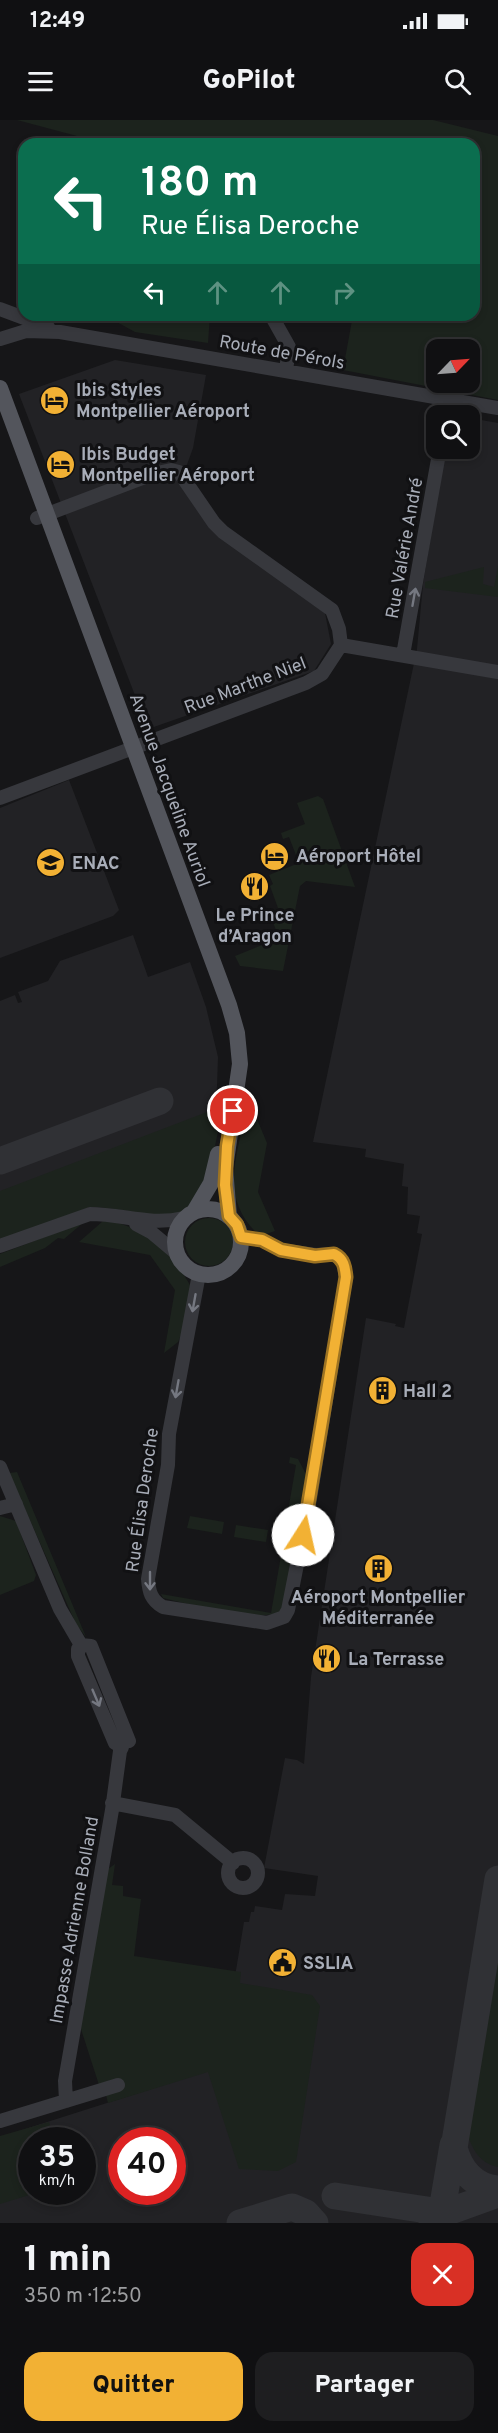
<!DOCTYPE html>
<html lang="fr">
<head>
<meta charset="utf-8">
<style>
	body { margin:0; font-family:Overpass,sans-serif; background:#1e1e20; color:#f1f3f6; height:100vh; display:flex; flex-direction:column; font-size:22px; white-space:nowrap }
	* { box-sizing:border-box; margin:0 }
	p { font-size:20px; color:#9c9d9f }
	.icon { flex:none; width:33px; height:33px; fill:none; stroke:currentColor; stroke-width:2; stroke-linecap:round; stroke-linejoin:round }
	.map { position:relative; height:2103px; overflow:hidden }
	.details { display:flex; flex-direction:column; background:#101012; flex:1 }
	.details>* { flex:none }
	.top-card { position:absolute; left:18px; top:18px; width:462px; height:183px; border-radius:18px; box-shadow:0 3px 9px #0003,0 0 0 2px #303032; background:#0b6e4f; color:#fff; overflow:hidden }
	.needle { width:39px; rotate:65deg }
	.buttons { position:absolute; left:426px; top:219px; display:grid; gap:12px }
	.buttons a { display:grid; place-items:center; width:54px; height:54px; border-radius:12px; background:#101012; box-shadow:0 3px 9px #0003,0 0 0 2px #303032; font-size:30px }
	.speed { position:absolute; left:18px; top:2007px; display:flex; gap:12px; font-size:30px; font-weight:700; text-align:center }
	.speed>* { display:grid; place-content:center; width:78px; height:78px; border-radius:50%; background:#101012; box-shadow:0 3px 9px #0003,0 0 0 2px #303032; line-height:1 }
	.speed small { font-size:15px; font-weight:400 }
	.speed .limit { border:9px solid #d22; background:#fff; color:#111 }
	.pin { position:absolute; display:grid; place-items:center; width:51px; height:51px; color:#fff; margin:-26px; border:3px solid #fff; border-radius:50%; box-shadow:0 2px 6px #0007 }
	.me { position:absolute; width:66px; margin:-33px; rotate:10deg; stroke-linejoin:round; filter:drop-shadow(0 0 4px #0008) }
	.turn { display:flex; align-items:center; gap:21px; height:126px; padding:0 24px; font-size:27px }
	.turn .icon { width:78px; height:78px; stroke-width:2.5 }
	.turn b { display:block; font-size:42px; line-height:51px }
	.lanes { display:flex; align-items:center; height:57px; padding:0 24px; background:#0003; justify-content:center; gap:30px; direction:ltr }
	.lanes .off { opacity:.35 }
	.round { display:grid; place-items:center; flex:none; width:63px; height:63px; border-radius:18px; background:#1e1e20 }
	.headline { display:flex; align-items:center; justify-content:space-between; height:102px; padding:0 24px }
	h1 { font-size:36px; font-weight:800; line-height:45px }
	.cta { display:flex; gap:12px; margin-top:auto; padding:12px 24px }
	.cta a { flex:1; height:69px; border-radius:18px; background:#f2b134; color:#111; font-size:24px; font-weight:800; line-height:69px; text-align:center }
	.cta a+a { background:#1e1e20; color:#f1f3f6 }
	.status { display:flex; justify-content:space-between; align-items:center; height:42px; padding:0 30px; background:#101012; direction:ltr }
	.status svg { height:16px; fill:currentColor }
	header { display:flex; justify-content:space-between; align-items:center; height:78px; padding:0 24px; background:#101012; font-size:27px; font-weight:800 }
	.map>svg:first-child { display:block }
	.built { fill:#222225; fill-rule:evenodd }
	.green { fill:#1c231d; fill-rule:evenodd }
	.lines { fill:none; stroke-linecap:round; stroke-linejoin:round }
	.taxiway { stroke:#303135; stroke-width:27 }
	.minor { stroke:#37383d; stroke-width:14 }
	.major { stroke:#53555c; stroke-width:16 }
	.oneway { stroke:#757881 }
	.route-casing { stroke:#9d7322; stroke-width:15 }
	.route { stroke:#f2b134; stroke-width:10 }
	.labels { text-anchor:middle; stroke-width:6; stroke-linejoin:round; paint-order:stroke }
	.street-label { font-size:18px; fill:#a8adb8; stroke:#111113 }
	.poi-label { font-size:18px; font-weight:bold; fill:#a8adb8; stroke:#111113; text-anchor:start }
</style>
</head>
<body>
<div class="status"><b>12:49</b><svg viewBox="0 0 49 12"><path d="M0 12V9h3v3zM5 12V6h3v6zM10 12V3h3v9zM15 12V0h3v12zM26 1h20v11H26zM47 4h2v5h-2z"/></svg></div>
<header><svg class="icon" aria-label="menu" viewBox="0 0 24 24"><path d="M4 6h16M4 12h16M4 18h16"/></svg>GoPilot<svg class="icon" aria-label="search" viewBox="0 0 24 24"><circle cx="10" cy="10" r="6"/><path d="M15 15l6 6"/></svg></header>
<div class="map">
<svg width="498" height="2103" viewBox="0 0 498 2103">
	<rect width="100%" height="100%" fill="#161618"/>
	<path class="built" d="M115 240 206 255 193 328 181 361 209 407 325 493 331 524 314 551 148 609 19 274Z
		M470 298 498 303V2103H0V2017L220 1947 244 1802H249L251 1792H254L255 1786 282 1790 285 1774 315 1776 318 1756 264 1748 285 1638 297 1640 304 1644 311 1557 366 1198 396 1204 395 1206 404 1208 422 1114 417 1113 420 1096 407 1094 408 1067 402 1066 404 1044 365 1037 366 1029 313 1022 417 529 423 464 445 329 470 328ZM32 2020H82V2072H32ZM122 2020H172V2072H122Z
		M69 660 119 790 113 796 0 838V688Z
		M133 815 148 857 190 842 206 887 218 937 217 966 215 989 204 1036 0 1111V881L15 875 18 883 22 882 18 872 48 861 60 841Z"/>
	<path class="green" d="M17 0H433L498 16V280L343 250 353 195H474V24H80L77 16ZM436 230H470V262H436Z
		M104 195H132L152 198 210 195 208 223 135 212Z
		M498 446V477L425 468V462L484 447 483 464 494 467Z
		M318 676 323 679 355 767 306 761 300 766 283 851 240 846 235 836 279 818 269 792 278 788 270 766 273 764 269 755 299 743 289 717 283 719 281 713 305 704 297 683Z
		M247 988 254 992 267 1023 258 1072 275 1111 260 1116C218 1079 237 1035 247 988Z
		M215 989 222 990C216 1020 208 1090 169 1097 165 1097 159 1096 155 1095 133 1093 112 1087 90 1087L0 1121V1071Z
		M185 1122a24 24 0 1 1 48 0a24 24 0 1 1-48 0Z
		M103 1101C142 1103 172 1133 190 1165L185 1206 178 1222 164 1233 175 1170 150 1135 79 1122Z
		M84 1102 64 1119 58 1118 45 1128 0 1147V1134Z
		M290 1337 298 1339 309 1360 301 1411 285 1408 296 1345 289 1343Z
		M17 1352 86 1517 76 1504 9 1353Z
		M0 1396 16 1401 36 1455 34 1461 0 1475Z
		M190 1396 224 1402 222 1414 187 1408Z
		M236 1405 268 1410 266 1422 234 1417Z
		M282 1430 297 1433 283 1492C254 1502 193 1485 163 1478L161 1474 271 1493Z
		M115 1744 112 1765 123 1766V1776L141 1779 134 1836 241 1852 240 1863 312 1875 320 1886 296 2042 278 2051 239 2049 208 1952 108 1983 106 1975 99 1965 80 1906 108 1749Z
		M498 1810V2047C477 2043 470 2024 465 2006Z
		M49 2002 55 2020H32V2072H39L0 2084V2016Z"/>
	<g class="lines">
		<path class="taxiway" d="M0 1041 160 981
			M498 1759 454 2028C460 2050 474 2067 498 2069
			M335 2076 447 2093
			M434 2097 442 2090 453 2025
			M431 2098 498 2074
			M240 2103 292 2087 306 2093 315 2103"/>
		<path class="minor" d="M0 189 48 207
			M271 195 289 227 286 251
			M0 219 26 211 60 212 498 288
			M446 296 449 279
			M37 398 153 354 171 350 179 352 214 403 223 412 332 490 339 509 341 525
			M341 525 498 552
			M403 535 440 328
			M0 678 306 563 322 554 341 525
			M136 1104 151 1112 176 1133
			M0 1126 90 1094C124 1094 149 1106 184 1098
			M199 1154 169 1314 168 1345 148 1459C149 1472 151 1480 163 1487L267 1503 284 1497 288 1490 310 1379 346 1157 343 1142 334 1134 315 1135 281 1130 262 1120 241 1117
			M0 1347 60 1489 81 1525 78 1529V1536L115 1623 122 1627 120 1631 112 1690 65 1961 66 1981
			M0 1388 16 1384
			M81 1525 91 1526 129 1621
			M112 1683 175 1695 233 1743
			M228 1753a15 15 0 1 1 30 0a15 15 0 1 1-30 0Z
			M0 2001 118 1965"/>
		<path class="major" d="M0 268 229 885 237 913 240 944 225 1048 229 1096
			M175 1122a33 33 0 1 1 66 0a33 33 0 1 1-66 0Z
			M195 1090 211 1063 218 1034"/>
	</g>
	<defs><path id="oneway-shaft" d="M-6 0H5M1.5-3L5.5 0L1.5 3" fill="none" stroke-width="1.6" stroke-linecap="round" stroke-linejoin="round" transform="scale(1.5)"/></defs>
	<g class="oneway">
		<use href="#oneway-shaft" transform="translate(414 477) rotate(-80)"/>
		<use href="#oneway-shaft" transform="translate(194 1183) rotate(100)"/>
		<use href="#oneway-shaft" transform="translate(177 1269) rotate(100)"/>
		<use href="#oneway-shaft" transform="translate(150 1461) rotate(90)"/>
		<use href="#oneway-shaft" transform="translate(96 1578) rotate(67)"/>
	</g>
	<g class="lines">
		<defs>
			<path id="route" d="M233 991 227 1026 225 1065 229 1096 237 1105 241 1117 262 1120 281 1130 315 1136 334 1134C344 1139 345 1147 346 1157L303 1415"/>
		</defs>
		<use href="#route" class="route-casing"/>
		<use href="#route" class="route"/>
	</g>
	<defs>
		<symbol id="hotel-disc" viewBox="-11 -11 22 22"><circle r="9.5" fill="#f2b134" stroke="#111113"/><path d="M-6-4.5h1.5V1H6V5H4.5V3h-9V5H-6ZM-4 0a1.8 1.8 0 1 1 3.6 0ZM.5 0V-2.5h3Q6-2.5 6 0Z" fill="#111"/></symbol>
		<symbol id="university-disc" viewBox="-11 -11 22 22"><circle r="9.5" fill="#f2b134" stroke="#111113"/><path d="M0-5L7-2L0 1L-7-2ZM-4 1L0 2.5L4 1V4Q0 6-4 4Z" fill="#111"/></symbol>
		<symbol id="restaurant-disc" viewBox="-11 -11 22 22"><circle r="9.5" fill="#f2b134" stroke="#111113"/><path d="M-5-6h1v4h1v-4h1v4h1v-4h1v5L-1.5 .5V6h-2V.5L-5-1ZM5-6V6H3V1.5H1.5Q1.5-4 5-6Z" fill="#111"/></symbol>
		<symbol id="building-disc" viewBox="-11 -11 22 22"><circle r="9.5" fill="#f2b134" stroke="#111113"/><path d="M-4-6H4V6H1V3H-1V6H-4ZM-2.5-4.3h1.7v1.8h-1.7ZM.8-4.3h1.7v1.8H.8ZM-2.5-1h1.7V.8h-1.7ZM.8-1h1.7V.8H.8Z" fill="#111"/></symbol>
		<symbol id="civic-disc" viewBox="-11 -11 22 22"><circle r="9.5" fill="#f2b134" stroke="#111113"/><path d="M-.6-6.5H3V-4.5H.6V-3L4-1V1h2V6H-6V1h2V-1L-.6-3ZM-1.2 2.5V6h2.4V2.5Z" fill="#111"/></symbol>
	</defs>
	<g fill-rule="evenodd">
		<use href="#hotel-disc" x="38" y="264" width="33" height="33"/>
		<use href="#hotel-disc" x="44" y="328" width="33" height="33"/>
		<use href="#hotel-disc" x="258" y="720" width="33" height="33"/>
		<use href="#university-disc" x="34" y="726" width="33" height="33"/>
		<use href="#restaurant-disc" x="238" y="750" width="33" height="33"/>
		<use href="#building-disc" x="366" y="1254" width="33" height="33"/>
		<use href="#building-disc" x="362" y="1432" width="33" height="33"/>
		<use href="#restaurant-disc" x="310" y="1522" width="33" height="33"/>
		<use href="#civic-disc" x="266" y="1826" width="33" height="33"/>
	</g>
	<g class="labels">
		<g class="street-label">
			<text transform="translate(282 232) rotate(10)" y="6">Route de Pérols</text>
			<text transform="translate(404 428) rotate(-80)" y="6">Rue Valérie André</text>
			<text transform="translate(245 565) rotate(-21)" y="6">Rue Marthe Niel</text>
			<text transform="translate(170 670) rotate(70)" y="6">Avenue Jacqueline Auriol</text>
			<text transform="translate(142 1380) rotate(-82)" y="6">Rue Élisa Deroche</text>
			<text transform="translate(74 1800) rotate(-80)" y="6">Impasse Adrienne Bolland</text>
		</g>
		<g class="poi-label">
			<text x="76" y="276">Ibis Styles<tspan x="76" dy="21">Montpellier Aéroport</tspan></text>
			<text x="81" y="340">Ibis Budget<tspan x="81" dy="21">Montpellier Aéroport</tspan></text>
			<text x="296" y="742">Aéroport Hôtel</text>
			<text x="72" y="749">ENAC</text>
			<text x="255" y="801" text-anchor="middle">Le Prince<tspan x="255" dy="21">d’Aragon</tspan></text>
			<text x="403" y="1277">Hall 2</text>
			<text x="378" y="1483" text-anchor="middle">Aéroport Montpellier<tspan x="378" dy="21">Méditerranée</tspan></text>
			<text x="348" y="1545">La Terrasse</text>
			<text x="303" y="1849">SSLIA</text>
		</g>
	</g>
</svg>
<div class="buttons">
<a><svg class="needle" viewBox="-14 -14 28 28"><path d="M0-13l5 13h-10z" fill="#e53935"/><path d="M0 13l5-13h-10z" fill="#9c9d9f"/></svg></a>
<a><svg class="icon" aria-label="search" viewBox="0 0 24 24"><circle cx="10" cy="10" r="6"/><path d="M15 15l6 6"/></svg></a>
</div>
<div class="speed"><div>35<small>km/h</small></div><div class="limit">40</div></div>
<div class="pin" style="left:233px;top:991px;background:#d93025"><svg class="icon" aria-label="arrive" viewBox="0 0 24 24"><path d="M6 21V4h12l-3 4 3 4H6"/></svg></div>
<svg class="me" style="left:303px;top:1415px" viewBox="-20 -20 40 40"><circle r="19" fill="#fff"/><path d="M0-13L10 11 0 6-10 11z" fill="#f2b134"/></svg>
<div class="top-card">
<div class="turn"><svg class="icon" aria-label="left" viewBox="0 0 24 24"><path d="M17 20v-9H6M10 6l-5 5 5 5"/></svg><div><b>180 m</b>Rue Élisa Deroche</div></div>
<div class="lanes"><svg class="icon" aria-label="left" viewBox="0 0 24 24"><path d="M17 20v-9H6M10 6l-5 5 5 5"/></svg><svg class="icon off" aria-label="ahead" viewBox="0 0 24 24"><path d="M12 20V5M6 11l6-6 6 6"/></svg><svg class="icon off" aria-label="ahead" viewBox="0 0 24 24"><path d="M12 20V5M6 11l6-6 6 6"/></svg><svg class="icon off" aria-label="right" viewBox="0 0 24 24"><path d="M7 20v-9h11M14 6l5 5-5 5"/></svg></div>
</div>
</div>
<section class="details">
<div class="headline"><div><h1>1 min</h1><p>350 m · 12:50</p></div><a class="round" style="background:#d93025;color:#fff"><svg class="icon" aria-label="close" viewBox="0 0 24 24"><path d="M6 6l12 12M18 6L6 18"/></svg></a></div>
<div class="cta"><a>Quitter</a><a>Partager</a></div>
</section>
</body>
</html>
